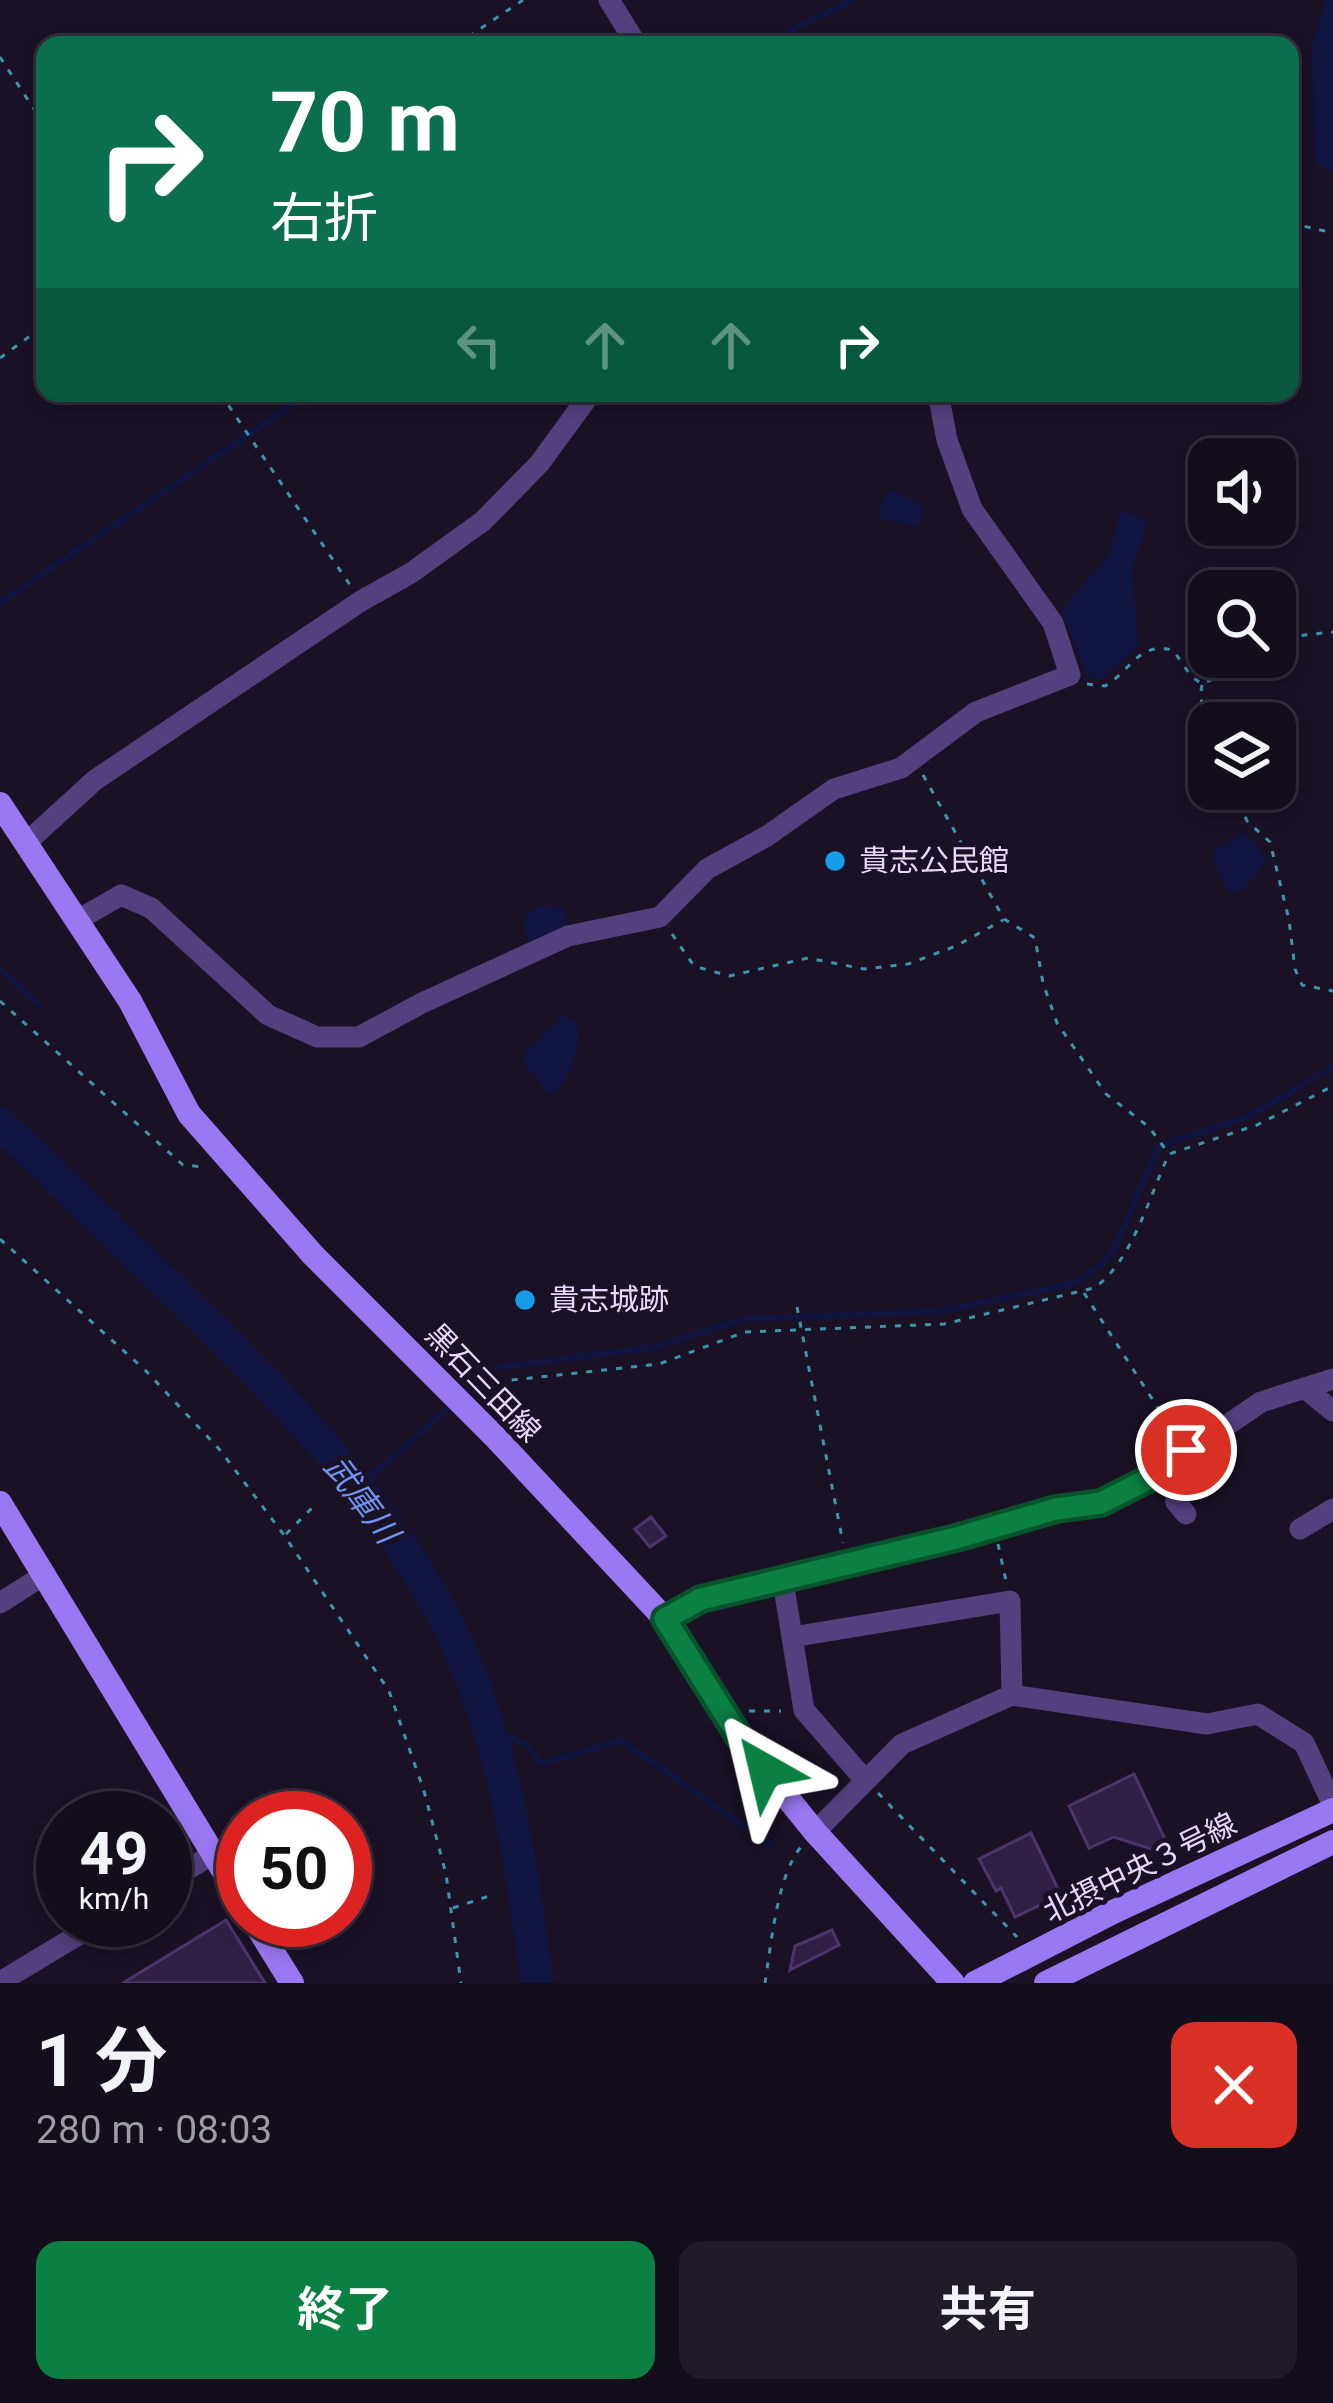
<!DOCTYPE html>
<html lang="ja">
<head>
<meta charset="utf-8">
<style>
	body { margin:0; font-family:Roboto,"Noto Sans JP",sans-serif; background:#211b29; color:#f1f3f6; height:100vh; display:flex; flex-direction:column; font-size:45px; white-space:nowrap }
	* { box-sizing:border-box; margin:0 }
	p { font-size:39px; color:#9d9ca3 }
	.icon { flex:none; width:66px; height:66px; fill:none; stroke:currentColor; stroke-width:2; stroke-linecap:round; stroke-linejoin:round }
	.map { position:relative; height:1983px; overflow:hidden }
	.details { display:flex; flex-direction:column; background:#140d1c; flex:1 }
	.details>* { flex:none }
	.banner { position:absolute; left:36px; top:36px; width:1263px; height:366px; border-radius:24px; box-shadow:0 6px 18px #0003,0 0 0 3px #332d3b; background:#0b6e4f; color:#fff; overflow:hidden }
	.tools { position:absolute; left:1188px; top:438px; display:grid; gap:24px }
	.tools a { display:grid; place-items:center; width:108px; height:108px; border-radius:24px; background:#140d1c; box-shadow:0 6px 18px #0003,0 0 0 3px #332d3b; font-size:60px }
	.speed { position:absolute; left:36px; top:1791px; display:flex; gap:24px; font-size:60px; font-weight:700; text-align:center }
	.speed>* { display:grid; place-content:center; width:156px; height:156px; border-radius:50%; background:#140d1c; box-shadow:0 6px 18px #0003,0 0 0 3px #332d3b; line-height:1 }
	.speed small { font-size:30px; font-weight:400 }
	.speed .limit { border:18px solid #d22; background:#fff; color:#111 }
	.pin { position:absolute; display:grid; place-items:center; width:102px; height:102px; color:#fff; margin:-51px; border:6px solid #fff; border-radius:50%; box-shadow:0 3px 12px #0007 }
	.me { position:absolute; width:132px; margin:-66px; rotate:323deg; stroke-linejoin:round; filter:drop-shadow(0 0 9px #0008) }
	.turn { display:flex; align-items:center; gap:42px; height:252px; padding:0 36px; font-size:54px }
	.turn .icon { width:156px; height:156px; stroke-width:2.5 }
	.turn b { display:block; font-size:84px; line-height:102px }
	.lanes { display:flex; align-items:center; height:114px; padding:0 36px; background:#0003; justify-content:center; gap:60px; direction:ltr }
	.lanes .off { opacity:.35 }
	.round { display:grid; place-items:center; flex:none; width:126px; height:126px; border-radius:24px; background:#211b29 }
	.head { display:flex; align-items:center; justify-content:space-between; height:204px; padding:0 36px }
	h1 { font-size:72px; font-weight:700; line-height:90px }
	.cta { display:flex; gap:24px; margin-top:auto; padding:24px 36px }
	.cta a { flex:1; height:138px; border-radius:24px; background:#0b8043; color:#fff; font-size:48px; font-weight:700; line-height:138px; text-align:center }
	.cta a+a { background:#211b29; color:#f1f3f6 }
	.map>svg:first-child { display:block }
	.water { fill:#0f1440 }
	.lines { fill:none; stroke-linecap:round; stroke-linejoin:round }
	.stream { stroke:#0f1440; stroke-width:6 }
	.river { stroke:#0f1440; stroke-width:33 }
	.building { fill:#301f44; stroke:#4e336e; stroke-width:3 }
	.path { stroke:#3b96ad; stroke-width:3; stroke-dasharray:6 9; stroke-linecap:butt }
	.street { stroke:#53407f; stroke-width:21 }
	.secondary { stroke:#9b78f3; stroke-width:24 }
	.route-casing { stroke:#07532c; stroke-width:30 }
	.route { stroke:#0b8043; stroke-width:21 }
	.poi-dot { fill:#169dea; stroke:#1a1125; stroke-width:4.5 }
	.labels { text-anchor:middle; stroke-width:10; stroke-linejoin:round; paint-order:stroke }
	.poi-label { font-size:30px; fill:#e6d8fc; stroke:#1a1125; text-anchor:start }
	.street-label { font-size:30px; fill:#e6d8fc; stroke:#1a1125 }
	.water-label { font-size:33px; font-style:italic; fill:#7094f2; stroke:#1a1125 }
</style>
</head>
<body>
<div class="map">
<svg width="1333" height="1983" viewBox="0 0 1333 1983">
	<rect width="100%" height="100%" fill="#1a1125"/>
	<path class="water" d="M1326 0H1333V171L1315 163 1311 48Z
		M889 490 915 500 925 509 917 527 879 518 881 503Z
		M1120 511 1135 514 1148 523 1132 572 1139 646 1102 679 1087 676 1061 610 1110 553Z
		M1243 832 1268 859 1244 889 1230 894 1211 854Z
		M541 906 564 907 568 929 536 945 524 934C523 917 526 913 541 906Z
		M563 1015 576 1021C585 1046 570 1073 555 1094L547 1093 523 1062 525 1053Z"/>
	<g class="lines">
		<path class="stream" d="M775 45C793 22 827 16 852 0
			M0 603 310 393
			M0 969 41 1006
			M464 1395 495 1368 655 1347 744 1319 942 1311 1075 1283 1101 1266 1115 1248 1159 1146 1250 1116 1333 1067
			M356 1485 386 1464 454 1403
			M488 1727 528 1745 541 1764 621 1740 771 1845"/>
		<path class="river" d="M0 1124C60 1180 118 1237 177 1294 279 1392 381 1496 447 1623 503 1733 522 1862 537 1983"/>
	</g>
	<path class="building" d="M651 1517 666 1536 650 1547 635 1529Z
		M1134 1774 1173 1856 1114 1837 1089 1848 1069 1806Z
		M1031 1833 1061 1895 1015 1917 1001 1888 996 1891 979 1859Z
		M226 1920 265 1983H123Z
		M832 1930 839 1945 790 1970 795 1946Z"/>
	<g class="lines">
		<path class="path" d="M456 45 523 0
			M0 57 45 126
			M1290 223 1333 233
			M0 358 45 325
			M220 393 350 585
			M1275 650 1304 635 1333 632
			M1087 684 1105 686C1133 669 1137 642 1173 650L1191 676 1202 684 1262 657
			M1202 685 1200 697 1210 723
			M923 775 1004 919 1035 938 1043 983 1057 1023 1106 1094 1149 1127 1169 1154
			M1234 789 1247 821 1270 842 1289 920 1295 969 1302 985 1333 991
			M672 934 694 966 729 976 808 958 864 969 908 964 956 946 1003 920
			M0 1001 183 1165 205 1167
			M0 1239 146 1371 220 1450 284 1535 389 1691 424 1791 446 1874 461 1983
			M1084 1293 1176 1436
			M797 1307 843 1543
			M489 1397 503 1381 659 1364 745 1332 944 1324 1094 1288C1132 1262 1149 1197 1169 1154L1257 1125 1333 1086
			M286 1534 314 1506
			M998 1544 1006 1581
			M749 1711H781
			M878 1793 1017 1937
			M453 1908 489 1896
			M765 1983C771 1946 777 1875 801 1847"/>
		<path class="street" d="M609 0 637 45
			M26 843 95 780 361 601 411 573 483 521 539 464 591 393
			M76 921 121 895 151 908 268 1015 317 1037H359L422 1003 568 936 660 917 707 869 767 836 834 789 901 768 976 712 1070 675 1053 623 972 509 947 440 938 393
			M1307 1390 1333 1411
			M1186 1514 1176 1502 1209 1436
			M1300 1529 1333 1509
			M783 1581 792 1637
			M0 1603 44 1575
			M665 1619 701 1599 956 1538 994 1524 1101 1503 1148 1479 1261 1402 1333 1379
			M864 1779 804 1710 792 1637 1010 1601 1012 1695
			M815 1832 902 1744 1012 1695 1207 1724 1258 1714 1304 1743 1333 1805
			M165 1883 213 1854
			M0 1982 103 1920"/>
		<path class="secondary" d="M0 804 130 1001 189 1114 313 1255 496 1438 665 1619 740 1739 815 1832 953 1983
			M0 1503 243 1903
			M253 1920 292 1983
			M975 1983 1113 1912 1333 1810
			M1046 1983 1333 1842"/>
	</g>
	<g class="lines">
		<defs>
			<path id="route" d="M765 1770 740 1738 665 1619 701 1599 956 1538 1056 1509 1101 1503 1148 1479 1186 1450"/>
		</defs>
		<use href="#route" class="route-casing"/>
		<use href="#route" class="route"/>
	</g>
	<g class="poi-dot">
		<circle cx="835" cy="861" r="12"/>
		<circle cx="525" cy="1300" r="12"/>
	</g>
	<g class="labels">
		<g class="poi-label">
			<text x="859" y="871">貴志公民館</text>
			<text x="549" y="1310">貴志城跡</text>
		</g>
		<g class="street-label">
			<text transform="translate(483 1383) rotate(46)" y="10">黒石三田線</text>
			<text transform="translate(1140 1868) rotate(-26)" y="10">北摂中央３号線</text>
		</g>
		<g class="water-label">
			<text transform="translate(362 1499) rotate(53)" y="12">武庫川</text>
		</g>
	</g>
</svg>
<div class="tools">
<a><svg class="icon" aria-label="sound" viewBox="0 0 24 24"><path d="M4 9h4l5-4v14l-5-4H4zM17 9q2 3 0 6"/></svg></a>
<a><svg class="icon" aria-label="search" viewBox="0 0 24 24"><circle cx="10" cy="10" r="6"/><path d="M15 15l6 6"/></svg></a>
<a><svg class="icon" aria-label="layers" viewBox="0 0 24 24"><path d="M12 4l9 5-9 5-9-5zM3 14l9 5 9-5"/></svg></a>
</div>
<div class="speed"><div>49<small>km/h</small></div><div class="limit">50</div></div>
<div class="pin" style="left:1186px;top:1450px;background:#d93025"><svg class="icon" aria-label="arrive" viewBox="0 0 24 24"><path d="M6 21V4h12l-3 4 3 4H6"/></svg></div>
<svg class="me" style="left:765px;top:1770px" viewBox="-20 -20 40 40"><path d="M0-17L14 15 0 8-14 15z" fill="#0b8043" stroke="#fff" stroke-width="4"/></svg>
<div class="banner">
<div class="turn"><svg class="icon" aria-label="right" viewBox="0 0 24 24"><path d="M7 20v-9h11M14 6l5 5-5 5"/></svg><div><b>70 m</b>右折</div></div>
<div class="lanes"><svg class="icon off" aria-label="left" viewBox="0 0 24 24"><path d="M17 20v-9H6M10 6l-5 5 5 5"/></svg><svg class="icon off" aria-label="ahead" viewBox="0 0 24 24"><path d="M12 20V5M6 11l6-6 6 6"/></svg><svg class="icon off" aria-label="ahead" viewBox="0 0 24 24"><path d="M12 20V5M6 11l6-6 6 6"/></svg><svg class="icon" aria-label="right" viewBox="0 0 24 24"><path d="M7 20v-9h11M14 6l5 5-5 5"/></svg></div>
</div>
</div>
<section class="details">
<div class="head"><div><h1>1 分</h1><p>280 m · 08:03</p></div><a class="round" style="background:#d93025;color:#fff"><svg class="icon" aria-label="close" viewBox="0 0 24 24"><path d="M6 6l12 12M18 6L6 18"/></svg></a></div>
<div class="cta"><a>終了</a><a>共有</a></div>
</section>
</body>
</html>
